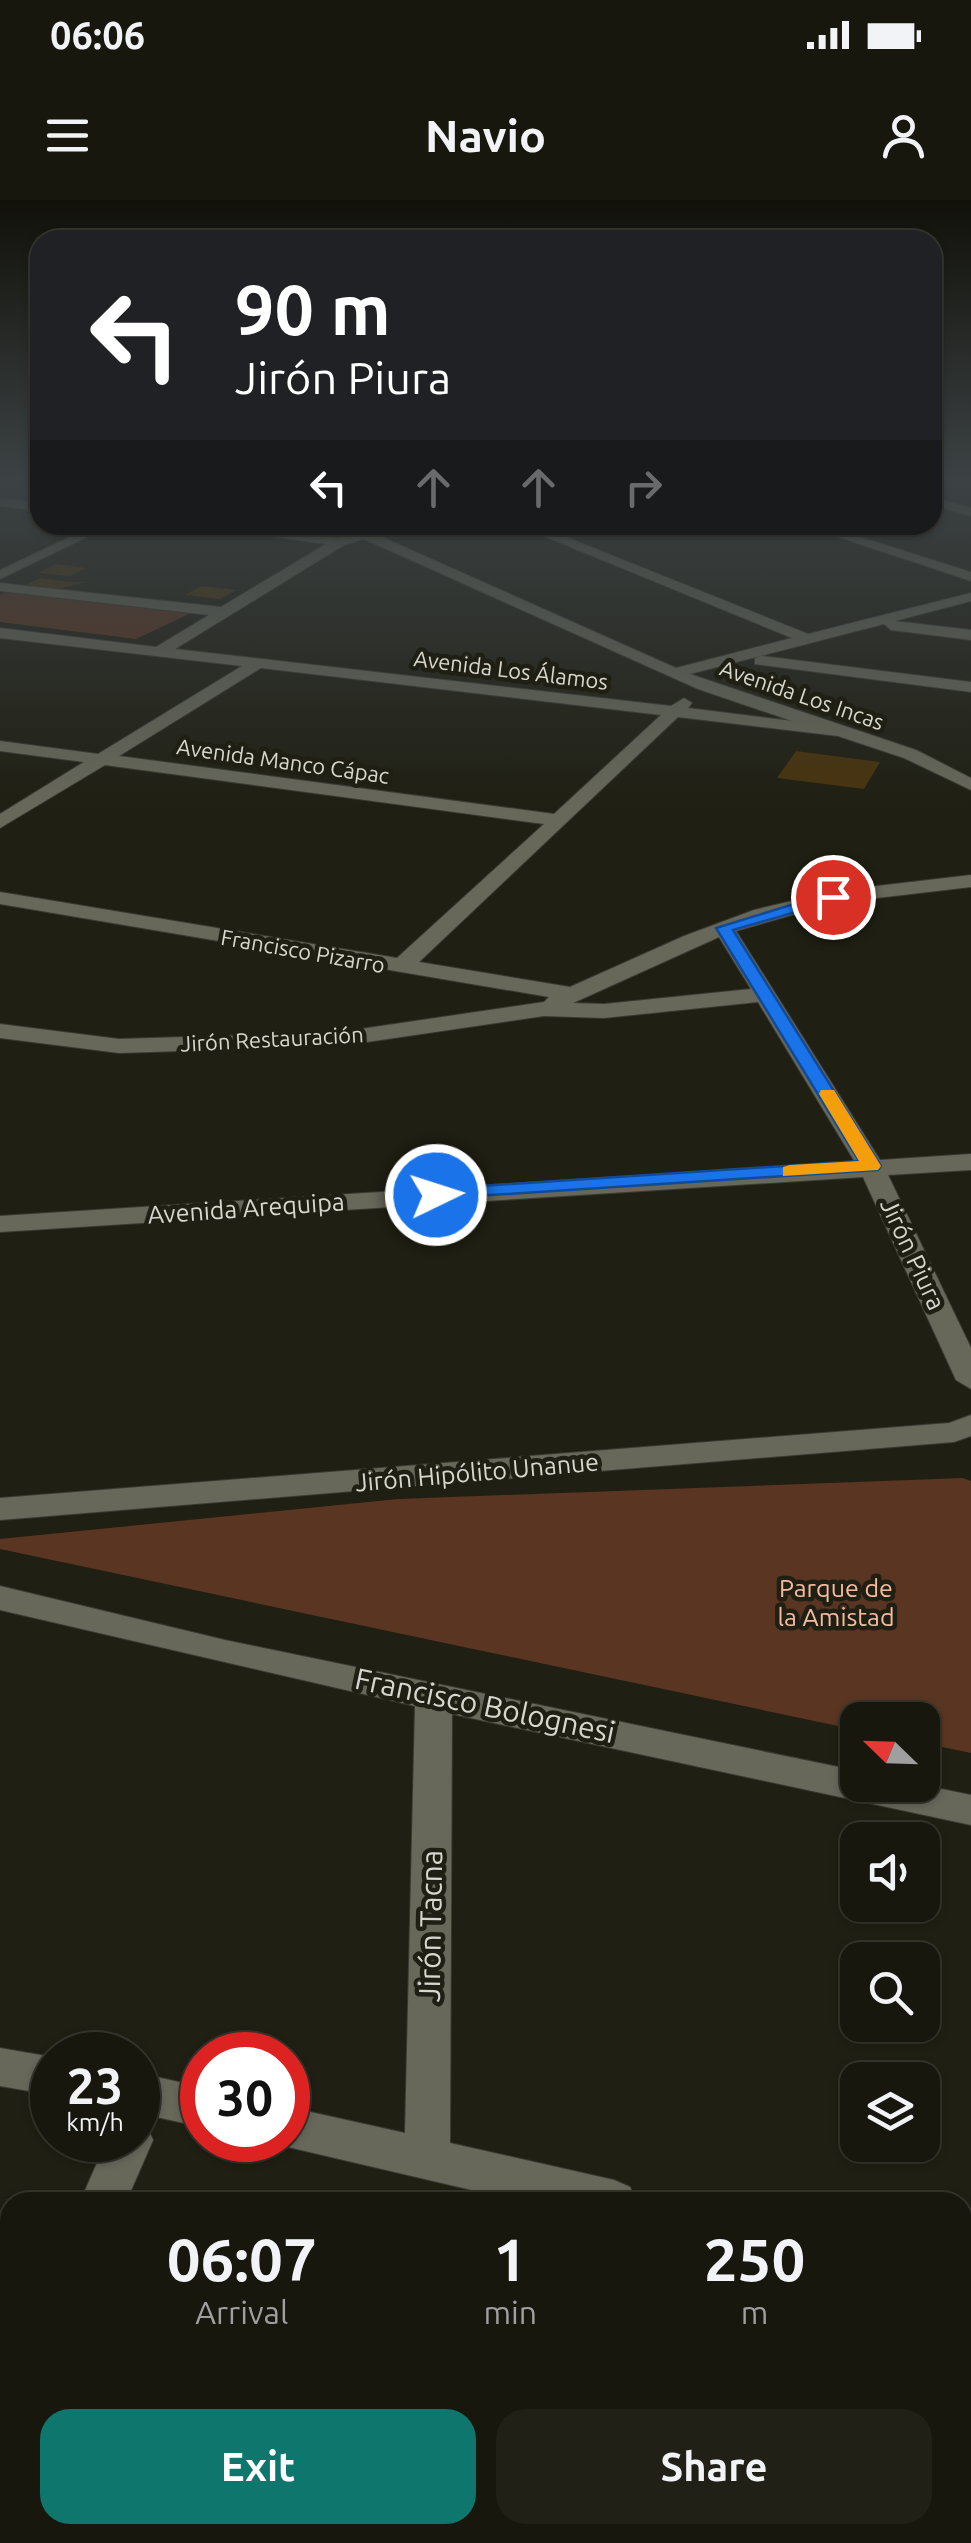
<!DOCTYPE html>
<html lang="en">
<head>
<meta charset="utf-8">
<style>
	body { margin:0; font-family:Ubuntu,sans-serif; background:#202017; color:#f1f3f6; height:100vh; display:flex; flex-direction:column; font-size:38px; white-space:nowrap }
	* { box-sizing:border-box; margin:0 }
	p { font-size:32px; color:#9e9f9e }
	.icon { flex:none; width:55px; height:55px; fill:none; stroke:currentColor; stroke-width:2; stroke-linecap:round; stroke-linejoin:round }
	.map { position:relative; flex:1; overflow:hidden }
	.panel { position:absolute; left:0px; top:1992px; width:972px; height:352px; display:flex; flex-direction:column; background:#17170e; border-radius:30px 30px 0 0; box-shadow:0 2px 8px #0004,0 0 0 2px #36362e }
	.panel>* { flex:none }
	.banner { position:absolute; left:30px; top:30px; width:912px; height:305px; border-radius:30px; box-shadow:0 2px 8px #0004,0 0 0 2px #36362e; background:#202124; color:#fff; overflow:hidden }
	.needle { width:65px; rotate:293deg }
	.buttons { position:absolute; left:840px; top:1502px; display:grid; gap:20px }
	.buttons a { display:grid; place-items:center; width:100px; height:100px; border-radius:20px; background:#17170e; box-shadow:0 2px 8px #0004,0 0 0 2px #36362e; font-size:50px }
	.speed { position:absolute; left:30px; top:1832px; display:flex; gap:20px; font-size:50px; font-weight:700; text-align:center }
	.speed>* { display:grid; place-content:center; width:130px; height:130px; border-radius:50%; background:#17170e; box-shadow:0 2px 8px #0004,0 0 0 2px #36362e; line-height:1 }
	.speed small { font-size:25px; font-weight:400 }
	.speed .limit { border:15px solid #d22; background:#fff; color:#111 }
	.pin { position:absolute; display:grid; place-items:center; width:85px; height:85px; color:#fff; margin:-42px; border:5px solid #fff; border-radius:50%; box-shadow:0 2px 10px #0007 }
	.me { position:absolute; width:110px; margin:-55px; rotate:86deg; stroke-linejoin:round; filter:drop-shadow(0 0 8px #0008) }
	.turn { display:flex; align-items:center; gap:35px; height:210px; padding:0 40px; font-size:45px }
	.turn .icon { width:130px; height:130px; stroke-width:2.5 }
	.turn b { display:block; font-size:70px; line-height:85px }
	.lanes { display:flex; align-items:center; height:95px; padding:0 40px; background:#0003; justify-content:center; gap:50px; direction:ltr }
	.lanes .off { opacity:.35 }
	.eta { display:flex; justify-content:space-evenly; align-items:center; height:170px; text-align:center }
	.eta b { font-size:60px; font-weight:600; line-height:70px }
	.action { display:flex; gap:20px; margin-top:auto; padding:20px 40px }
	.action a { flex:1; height:115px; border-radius:30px; background:#0f766e; color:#fff; font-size:40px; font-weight:600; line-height:115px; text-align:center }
	.action a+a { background:#202017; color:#f1f3f6 }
	.status { display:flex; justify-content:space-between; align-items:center; height:70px; padding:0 50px; background:#17170e; direction:ltr }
	.status svg { height:28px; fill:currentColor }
	header { display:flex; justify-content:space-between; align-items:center; height:130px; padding:0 40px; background:#17170e; font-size:45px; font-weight:600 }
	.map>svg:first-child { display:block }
	.green { fill:#5a3522 }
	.building { fill:#48330d }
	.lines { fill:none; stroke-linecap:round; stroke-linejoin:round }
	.minor-casing { stroke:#3a3a33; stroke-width:2 }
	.minor { fill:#67685a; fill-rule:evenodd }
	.route { fill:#1a73e8; stroke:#114b97; stroke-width:2.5 }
	.slow { fill:#f59e0b }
	.labels { text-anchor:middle; stroke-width:9; stroke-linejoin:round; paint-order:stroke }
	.far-street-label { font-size:22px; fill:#d7d7d0; stroke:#1f1f13 }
	.street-label { font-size:25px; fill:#d7d7d0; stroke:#1f1f13 }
	.park-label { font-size:25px; fill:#f5bb9f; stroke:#1f1f13 }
	.near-street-label { font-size:30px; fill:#d7d7d0; stroke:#1f1f13 }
</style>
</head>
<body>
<div class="status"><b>06:06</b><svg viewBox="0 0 49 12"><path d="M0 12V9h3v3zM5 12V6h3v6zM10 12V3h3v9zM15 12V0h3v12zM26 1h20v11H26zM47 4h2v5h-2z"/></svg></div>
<header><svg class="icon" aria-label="menu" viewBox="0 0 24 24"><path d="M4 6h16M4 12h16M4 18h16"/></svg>Navio<svg class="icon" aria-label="person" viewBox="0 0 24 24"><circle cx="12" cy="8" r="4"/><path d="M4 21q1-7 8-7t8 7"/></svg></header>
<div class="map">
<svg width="971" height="2343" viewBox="0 0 971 2343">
	<rect width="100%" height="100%" fill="#1f1f13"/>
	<path class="green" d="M7 391 191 413 136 439 0 422V395Z
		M963 1278 971 1281V1553L923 1543 922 1520H858L857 1530 0 1349V1339L398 1299Z"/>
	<path class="building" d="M56 364 87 368 70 376 38 373Z
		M40 378 70 382H85L54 390 23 386Z
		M201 386 236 390 220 399 185 395Z
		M796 551 880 562 864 589 777 578Z"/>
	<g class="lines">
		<defs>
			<path id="minor" d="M932 297 971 308V316L932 305Z
				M0 298 40 303V311L0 306Z
				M95 325H112L0 379V370Z
				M191 325 339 338 353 334 337 325H355L676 468 792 438 517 325H536L808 434 971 393V401L895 421 971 430V440L891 430 884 424 690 474 916 550 971 578V590L904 558 838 536 678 517 419 762 570 787 684 736 754 710 834 691 971 675V687L834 703 736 731 880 960 971 954V970L888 975 971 1148V1189L956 1180 863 977 0 1032V1016L855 962 758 802 604 818 544 816 340 846 119 853 0 838V824L119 839 340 832 544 802 549 797 0 704V692L397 758 544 624 105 565 0 628V614L84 562 0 551V541L98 554 242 466 0 438V428L156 447 209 415 0 391V383L221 407 326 344ZM364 339 698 489 792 521 688 508 692 503 684 498 671 506 175 449 344 345ZM261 468 661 515 554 614 119 556ZM719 737 751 789 604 804 573 803Z
				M802 325H822L971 372V381Z
				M761 456 971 482V492L755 464V458Z
				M971 1215V1236L954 1242 0 1320V1298L949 1223Z
				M0 1386 225 1440 858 1571V1585H922L971 1595V1625L452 1514 450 1943 614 1980 630 1987 637 2002H523L288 1947 271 1940H288V1907L405 1933 415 1506 0 1410Z
				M0 1848 52 1857V1895L0 1886Z
				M138 1873 202 1887V1927L138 1913Z
				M138 1922 146 1925 153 1940 126 2002H80L107 1940H138Z
				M962 2062 971 2064V2110L962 2109Z
				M10 2198V2270L0 2274V2203Z"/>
		</defs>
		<use href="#minor" class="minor-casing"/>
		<use href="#minor" class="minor"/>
	</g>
	<linearGradient id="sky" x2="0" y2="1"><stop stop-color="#11110a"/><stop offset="0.46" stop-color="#3c4244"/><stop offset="1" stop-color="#3c4244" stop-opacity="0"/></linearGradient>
	<rect width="971" height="607" fill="url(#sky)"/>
	<path class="route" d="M833 692 838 693V700L733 730 881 966 878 970 429 999V991L436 989 859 961 716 728Z"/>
	<path class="slow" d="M821 890H834L881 966 878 970 783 976V967L790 965 859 961 819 894Z"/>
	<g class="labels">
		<g class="far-street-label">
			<text transform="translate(511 470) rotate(7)" y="8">Avenida Los Álamos</text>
			<text transform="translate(802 495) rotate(19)" y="8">Avenida Los Incas</text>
			<text transform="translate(283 561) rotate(8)" y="8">Avenida Manco Cápac</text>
			<text transform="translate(303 751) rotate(10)" y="8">Francisco Pizarro</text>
			<text transform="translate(272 839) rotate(-3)" y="8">Jirón Restauración</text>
		</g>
		<g class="street-label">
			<text transform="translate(246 1008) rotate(-4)" y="9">Avenida Arequipa</text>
			<text transform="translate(913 1054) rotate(65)" y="9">Jirón Piura</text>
			<text transform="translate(477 1272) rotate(-5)" y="9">Jirón Hipólito Unanue</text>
		</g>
		<g class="park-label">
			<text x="836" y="1397">Parque de<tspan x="836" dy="29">la Amistad</tspan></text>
		</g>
		<g class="near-street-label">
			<text transform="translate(485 1506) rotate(12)" y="10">Francisco Bolognesi</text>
			<text transform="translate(431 1726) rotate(-89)" y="10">Jirón Tacna</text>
		</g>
	</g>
</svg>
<div class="buttons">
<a><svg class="needle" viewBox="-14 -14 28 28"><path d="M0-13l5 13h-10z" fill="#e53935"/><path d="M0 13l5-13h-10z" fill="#9e9f9e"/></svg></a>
<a><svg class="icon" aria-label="sound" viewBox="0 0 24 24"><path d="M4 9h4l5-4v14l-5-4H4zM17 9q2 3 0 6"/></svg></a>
<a><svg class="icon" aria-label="search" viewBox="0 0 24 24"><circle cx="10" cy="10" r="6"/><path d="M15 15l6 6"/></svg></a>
<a><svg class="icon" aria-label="layers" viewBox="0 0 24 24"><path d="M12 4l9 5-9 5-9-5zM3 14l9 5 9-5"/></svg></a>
</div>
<div class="speed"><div>23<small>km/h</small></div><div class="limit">30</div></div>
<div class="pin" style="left:833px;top:697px;background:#d93025"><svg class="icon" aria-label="arrive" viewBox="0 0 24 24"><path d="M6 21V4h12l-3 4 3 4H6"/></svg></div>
<svg class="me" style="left:436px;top:995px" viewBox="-20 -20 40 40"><circle r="17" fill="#1a73e8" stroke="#fff" stroke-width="3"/><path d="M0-11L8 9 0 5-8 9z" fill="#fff"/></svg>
<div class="banner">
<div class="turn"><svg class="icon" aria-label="left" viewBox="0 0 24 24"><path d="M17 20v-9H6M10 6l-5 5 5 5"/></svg><div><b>90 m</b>Jirón Piura</div></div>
<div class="lanes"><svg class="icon" aria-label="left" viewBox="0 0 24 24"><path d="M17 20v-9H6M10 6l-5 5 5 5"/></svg><svg class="icon off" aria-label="ahead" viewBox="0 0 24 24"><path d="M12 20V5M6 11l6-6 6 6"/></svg><svg class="icon off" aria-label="ahead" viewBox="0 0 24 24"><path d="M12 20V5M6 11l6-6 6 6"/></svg><svg class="icon off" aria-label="right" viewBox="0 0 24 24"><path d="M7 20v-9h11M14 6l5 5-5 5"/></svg></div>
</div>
<section class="panel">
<div class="eta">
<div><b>06:07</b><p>Arrival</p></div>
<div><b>1</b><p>min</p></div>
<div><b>250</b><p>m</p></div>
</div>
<div class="action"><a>Exit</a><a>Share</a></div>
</section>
</div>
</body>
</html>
